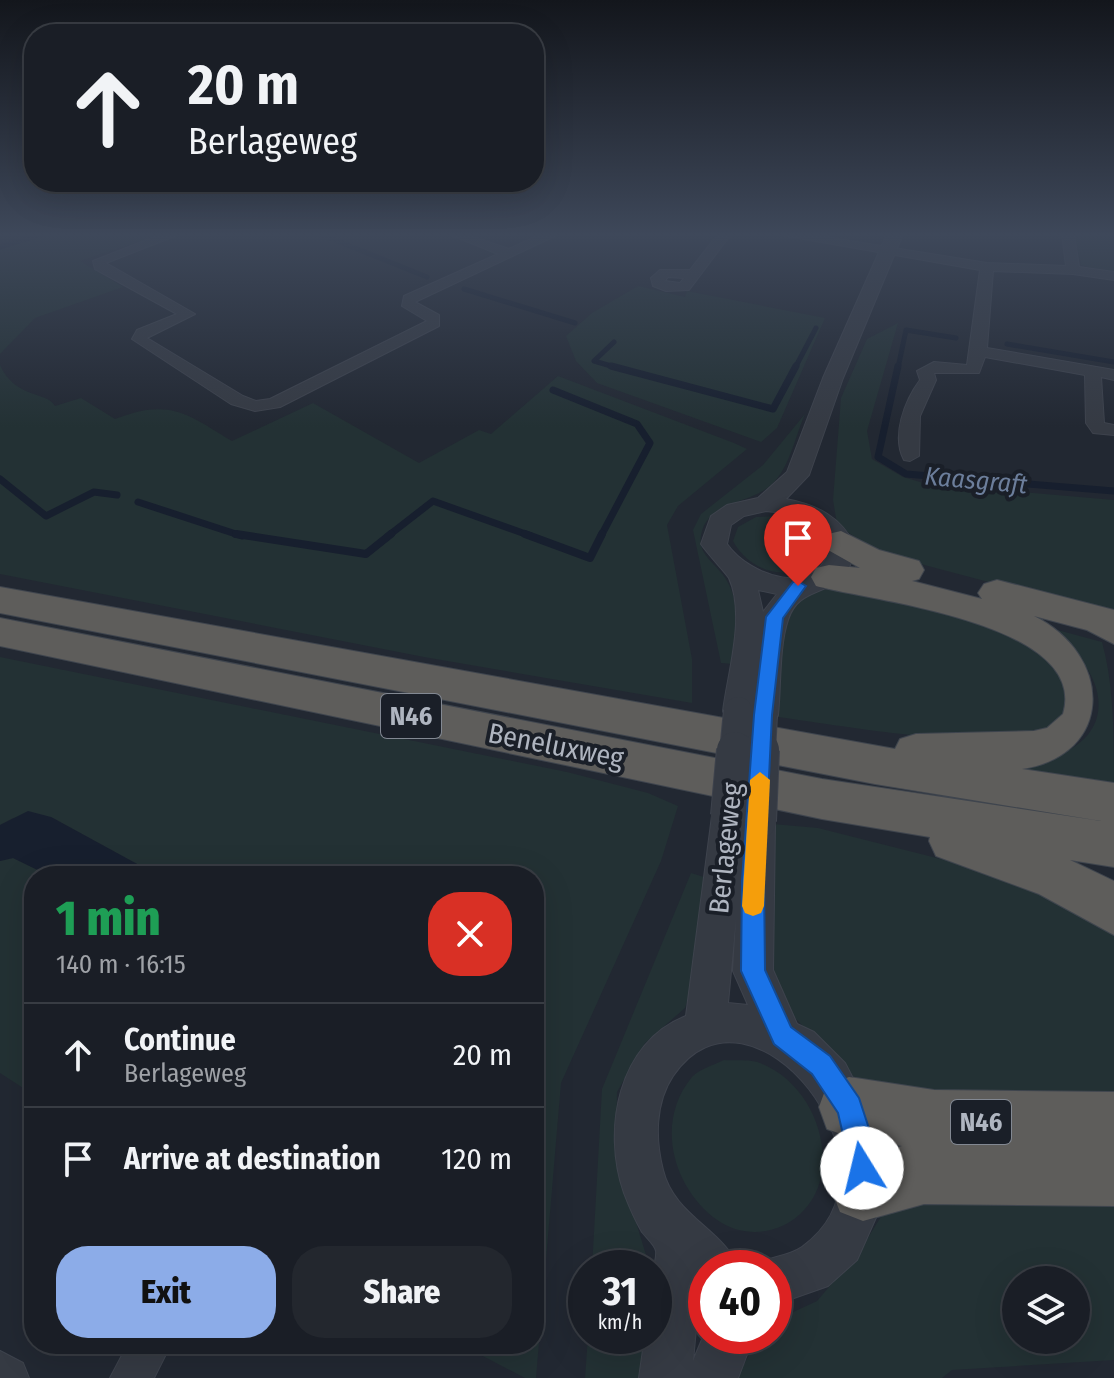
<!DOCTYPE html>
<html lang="en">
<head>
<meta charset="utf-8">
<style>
	body { margin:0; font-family:"Fira Sans Condensed",sans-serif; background:#23272e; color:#f1f3f6; height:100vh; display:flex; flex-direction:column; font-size:30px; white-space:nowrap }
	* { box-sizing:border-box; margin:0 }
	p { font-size:26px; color:#9fa2a7 }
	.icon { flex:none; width:44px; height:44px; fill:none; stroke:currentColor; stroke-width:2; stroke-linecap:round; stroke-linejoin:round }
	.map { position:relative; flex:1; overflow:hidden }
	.sheet { position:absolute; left:24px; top:866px; width:520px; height:488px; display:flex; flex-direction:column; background:#1a1e26; border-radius:32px; box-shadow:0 8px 32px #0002,0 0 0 2px #383c43 }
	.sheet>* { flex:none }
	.guide { position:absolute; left:24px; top:24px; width:520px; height:168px; border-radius:32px; box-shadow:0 8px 32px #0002,0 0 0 2px #383c43; background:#1a1e26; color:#f1f3f6; overflow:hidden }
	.tools { position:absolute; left:1002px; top:1266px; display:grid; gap:16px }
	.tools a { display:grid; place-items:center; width:88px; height:88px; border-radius:50%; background:#1a1e26; box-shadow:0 8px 32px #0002,0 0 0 2px #383c43; font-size:40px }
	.speed { position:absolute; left:568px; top:1250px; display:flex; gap:16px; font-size:40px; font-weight:700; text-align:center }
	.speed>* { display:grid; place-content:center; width:104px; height:104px; border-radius:50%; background:#1a1e26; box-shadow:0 8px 32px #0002,0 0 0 2px #383c43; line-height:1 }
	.speed small { font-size:20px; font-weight:400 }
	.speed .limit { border:12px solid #d22; background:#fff; color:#111 }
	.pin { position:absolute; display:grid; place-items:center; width:68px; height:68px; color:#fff; margin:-82px -34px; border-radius:50% 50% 50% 0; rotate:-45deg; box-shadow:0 0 8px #0007 }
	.pin .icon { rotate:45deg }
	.me { position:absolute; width:88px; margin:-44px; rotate:351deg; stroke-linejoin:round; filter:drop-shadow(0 0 6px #0008) }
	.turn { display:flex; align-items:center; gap:28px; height:168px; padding:0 32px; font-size:36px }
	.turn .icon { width:104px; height:104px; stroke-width:2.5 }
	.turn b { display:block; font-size:56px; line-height:68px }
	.round { display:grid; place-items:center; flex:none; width:84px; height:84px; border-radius:32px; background:#23272e }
	.head { display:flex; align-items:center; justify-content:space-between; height:136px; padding:0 32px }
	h1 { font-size:48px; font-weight:800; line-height:60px; color:#1e9e55 }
	.action { display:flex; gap:16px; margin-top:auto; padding:16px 32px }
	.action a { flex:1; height:92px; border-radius:32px; background:#8cace8; color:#111; font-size:32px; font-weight:800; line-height:92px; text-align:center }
	.action a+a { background:#23272e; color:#f1f3f6 }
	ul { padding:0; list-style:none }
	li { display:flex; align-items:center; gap:24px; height:104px; padding:0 32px; border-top:2px solid #383c43 }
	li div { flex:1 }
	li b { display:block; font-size:30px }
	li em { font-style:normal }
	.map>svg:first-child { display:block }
	.green { fill:#233134; fill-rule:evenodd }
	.water { fill:#171f2e }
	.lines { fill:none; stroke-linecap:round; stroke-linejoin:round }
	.stream-far2 { stroke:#171f2e; stroke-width:5 }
	.stream-far1 { stroke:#171f2e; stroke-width:7 }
	.stream { stroke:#171f2e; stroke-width:8 }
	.minor-casing { stroke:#3e434d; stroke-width:2 }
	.tertiary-casing { stroke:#3e434d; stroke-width:2 }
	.trunk-casing { stroke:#3f454e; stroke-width:2 }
	.minor { fill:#353a43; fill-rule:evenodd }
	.tertiary { fill:#353a43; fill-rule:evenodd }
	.trunk { fill:#5e5d5b; fill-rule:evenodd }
	.tertiary-bridge-far1-casing { stroke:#3e434d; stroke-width:30; stroke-linecap:butt }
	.tertiary-bridge-casing { stroke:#3e434d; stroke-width:38; stroke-linecap:butt }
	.tertiary-bridge-far1 { stroke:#353a43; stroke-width:28 }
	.tertiary-bridge { stroke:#353a43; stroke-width:36 }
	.route { fill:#1a73e8; stroke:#114b97; stroke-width:2 }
	.slow { fill:#f59e0b }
	.labels { text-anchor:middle; stroke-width:8; stroke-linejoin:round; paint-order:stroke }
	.far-water-label { font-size:26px; font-style:italic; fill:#6c7e9b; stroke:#1a1f28 }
	.shield { fill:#1a1f28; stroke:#828892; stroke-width:2 }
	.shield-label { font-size:26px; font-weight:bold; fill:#afb5c0 }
	.street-label { font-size:28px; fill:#afb5c0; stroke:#1a1f28 }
</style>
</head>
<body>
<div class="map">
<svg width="1114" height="1378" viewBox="0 0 1114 1378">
	<rect width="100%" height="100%" fill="#222832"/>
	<path class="green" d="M37 234H161L80 261 123 287 35 318 0 354V245Z
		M1075 234H1114V274L1081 265Z
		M638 286 685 297 687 291 825 318 777 428 761 442 597 383 576 361 566 336 592 313Z
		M898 323 867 431 872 459 903 477 927 484 1114 500V615L875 552 837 524 833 500 841 398 867 339Z
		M0 365C15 399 47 391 55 406L81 398 115 419C169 398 186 413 232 441L313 403 419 463 479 430 491 434 558 376 734 443 747 449 678 506 667 525 692 659V703L424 657 0 574Z
		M805 414C796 434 790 465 775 481 754 506 708 498 701 535 697 556 719 565 727 581 742 607 735 636 733 664L721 663 693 530 701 514 763 465Z
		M780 516C803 524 818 529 823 554 797 585 751 575 733 541L738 527 756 517Z
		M847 586 1028 636 1070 681C1069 700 1067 717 1049 729 1006 756 833 724 778 717L783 624 791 605 817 591Z
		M1039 625 1102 642C1114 684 1114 738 1114 784L953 759C980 759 1028 765 1052 757 1101 742 1112 701 1082 661 1071 647 1052 636 1039 625Z
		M0 657 567 772 648 793 678 806 661 861 561 1083 536 1378H525L460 1344H534V876H159L51 817 13 818 0 825Z
		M773 824 818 828 1008 876 1114 934V1098L901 1102 853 1076 790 1013 768 972Z
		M13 858 50 876H34V1095L0 1073V861Z
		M691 873 704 877 698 967 685 1008 645 1043 617 1092 616 1157 650 1268H592L602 1089Z
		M724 1060C735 1061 750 1059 760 1063 804 1080 830 1132 821 1177 811 1225 755 1250 713 1217 671 1183 656 1120 692 1077 699 1069 714 1065 724 1060Z
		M929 1193 1114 1196V1360L952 1370 942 1378H736L760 1336H774V1321L817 1301 859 1252 884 1212ZM1016 1280H1076V1340H1016Z
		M659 1307 647 1378H585L588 1336H654Z"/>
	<path class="water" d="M28 811 51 817 159 876H50L13 858 0 861V825Z"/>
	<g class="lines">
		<path class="stream-far2" d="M320 234 427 277
			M0 247 42 234
			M464 289 575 323
			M614 342 594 361 618 368
			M1007 344 1114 362
			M795 368 816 328
			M898 368 906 330 956 338"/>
		<path class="stream-far1" d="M611 366 773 409 796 366
			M898 366 878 457 906 474 1114 491
			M553 390 637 424 650 443 601 536
			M0 479 46 516 94 492 117 495
			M138 502 242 536
			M388 536 433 501 531 536"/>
		<path class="stream" d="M236 534 366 554 391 534
			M525 534 590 558 602 534"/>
		<defs>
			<path id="minor" d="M162 234H180L106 263 195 314 147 338 243 396 256 401 270 399 427 321 402 306 404 296 498 254 449 234H465L509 249 542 234H559L415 302 439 315V326L280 407 255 411 231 404 132 339 137 330 177 314 95 269 93 261Z
				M718 234H731L689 290 666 291 653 286 651 278 660 270H690ZM668 277 684 278 680 283 665 281Z
				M776 234H807L987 263 1066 266 1062 234H1074L1079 267 1114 272V280L1073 274 993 271 987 348 1114 370V380L1101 377 1104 423 1114 425V435L1093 433 1086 423 1085 375 985 357 979 373H934L936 380 920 416 919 456 910 461 904 460C891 436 905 400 920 380L917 371 934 362 967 365 980 270Z
				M128 1344H171L154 1378H110Z
				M0 1351 23 1363 29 1378H0Z"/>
			<path id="tertiary" d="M887 234H903L843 378 809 475 786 499C818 505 841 517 856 547 844 604 801 579 788 620 779 646 781 687 778 715L774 724 763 727 752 724 749 718 738 723 727 720 723 711C728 671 746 616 729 578 726 573 707 553 701 544L711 516 727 505 758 498 787 472 823 378ZM766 511C793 513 818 521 830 547 818 599 750 577 727 544L731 525 744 516ZM758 590 777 594 763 612Z
				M729 801 741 806 745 813 758 806 770 810 775 821 773 970 797 1024 814 1032 845 1063 873 1117 885 1160 882 1204 857 1260 828 1286 774 1305V1268H754L757 1263C771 1257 789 1256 802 1247 915 1167 750 962 673 1076 655 1103 655 1139 663 1170 674 1216 723 1229 739 1268H706V1289L700 1286 693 1361 706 1330V1336H754L738 1378H639L645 1336H654C654 1314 653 1291 654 1269 654 1264 657 1256 656 1251 655 1245 646 1237 642 1232 635 1220 629 1206 624 1193 602 1130 618 1042 686 1016L712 816 717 806ZM736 918 733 971 748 1005 728 1003Z"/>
			<path id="trunk" d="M841 531 879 550 919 561 924 570 919 579 912 581 982 599 978 593 984 584 997 580 1114 610V644L1087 630 1034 616C1114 656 1114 755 1022 769L1114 783V867L1070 860 1114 881V935L1039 894 936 856 929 841 930 837 822 819 0 646V618L822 779 1101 821 875 784 0 613V587L895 749 900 739 916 734 1034 731 1047 728 1063 714C1090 623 872 601 816 586L811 577 816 568 829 565 860 568 828 550 823 542 828 534Z
				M849 1077 934 1090 1114 1092V1206L924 1204 863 1221 840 1212 831 1189 840 1166 902 1146 849 1137 827 1129 819 1107 827 1085Z"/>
		</defs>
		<use href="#minor" class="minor-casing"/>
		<use href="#tertiary" class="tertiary-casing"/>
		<use href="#trunk" class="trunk-casing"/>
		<use href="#minor" class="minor"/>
		<use href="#tertiary" class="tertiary"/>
		<use href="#trunk" class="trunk"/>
		<defs>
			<path id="tertiary-bridge-far1" d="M734 752 738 711
				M761 752 763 715"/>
			<path id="tertiary-bridge" d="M729 816 735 750
				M758 821 761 750"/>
		</defs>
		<use href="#tertiary-bridge-far1" class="tertiary-bridge-far1-casing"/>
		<use href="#tertiary-bridge" class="tertiary-bridge-casing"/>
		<use href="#tertiary-bridge-far1" class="tertiary-bridge-far1"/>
		<use href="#tertiary-bridge" class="tertiary-bridge"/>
	</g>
	<linearGradient id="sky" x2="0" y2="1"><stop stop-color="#13161c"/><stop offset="0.55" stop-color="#3e485a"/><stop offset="1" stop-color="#3e485a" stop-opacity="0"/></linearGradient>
	<rect width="1114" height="427" fill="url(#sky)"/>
	<path class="route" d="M798 581 806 586 783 618 772 715 764 880 765 970 791 1027 830 1056 859 1098 875 1147 876 1168 872 1178 862 1182 853 1178 838 1113 812 1074 774 1044 741 971 742 880 754 715 766 617 793 582Z"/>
	<path class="slow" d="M760 772 770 780 764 906 761 913 753 916 745 913 742 906 750 780Z"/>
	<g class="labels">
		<g class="far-water-label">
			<text transform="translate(976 480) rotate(5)" y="9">Kaasgraft</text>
		</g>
		<g class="shield">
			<rect x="381" y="694" width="60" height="44" rx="6"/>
			<rect x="951" y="1100" width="60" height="44" rx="6"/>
		</g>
		<g class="shield-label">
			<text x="411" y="725">N46</text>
			<text x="981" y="1131">N46</text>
		</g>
		<g class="street-label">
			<text transform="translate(556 745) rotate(11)" y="10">Beneluxweg</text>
			<text transform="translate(725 848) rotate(-84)" y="10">Berlageweg</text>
		</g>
	</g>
</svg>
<div class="tools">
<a><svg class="icon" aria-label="layers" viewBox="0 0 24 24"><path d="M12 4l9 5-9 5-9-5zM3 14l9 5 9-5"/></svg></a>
</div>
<div class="speed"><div>31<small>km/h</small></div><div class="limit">40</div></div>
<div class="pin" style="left:798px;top:586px;background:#d93025"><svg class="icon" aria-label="arrive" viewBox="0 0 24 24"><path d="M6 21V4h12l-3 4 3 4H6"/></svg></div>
<svg class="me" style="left:862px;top:1168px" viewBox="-20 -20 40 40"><circle r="19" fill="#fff"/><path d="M0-13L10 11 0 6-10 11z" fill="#1a73e8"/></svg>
<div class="guide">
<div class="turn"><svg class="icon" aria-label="ahead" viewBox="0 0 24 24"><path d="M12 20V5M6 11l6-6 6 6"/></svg><div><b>20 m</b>Berlageweg</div></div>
</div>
<section class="sheet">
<div class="head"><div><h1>1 min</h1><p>140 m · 16:15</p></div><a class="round" style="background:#d93025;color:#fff"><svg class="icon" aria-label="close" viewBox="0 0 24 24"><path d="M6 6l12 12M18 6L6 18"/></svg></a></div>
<ul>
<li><svg class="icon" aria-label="ahead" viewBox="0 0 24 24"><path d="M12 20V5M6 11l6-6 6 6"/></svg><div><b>Continue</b><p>Berlageweg</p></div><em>20 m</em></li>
<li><svg class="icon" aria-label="arrive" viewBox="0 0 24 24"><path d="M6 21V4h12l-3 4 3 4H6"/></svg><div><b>Arrive at destination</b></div><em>120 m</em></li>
</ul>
<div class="action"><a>Exit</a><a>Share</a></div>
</section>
</div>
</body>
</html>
